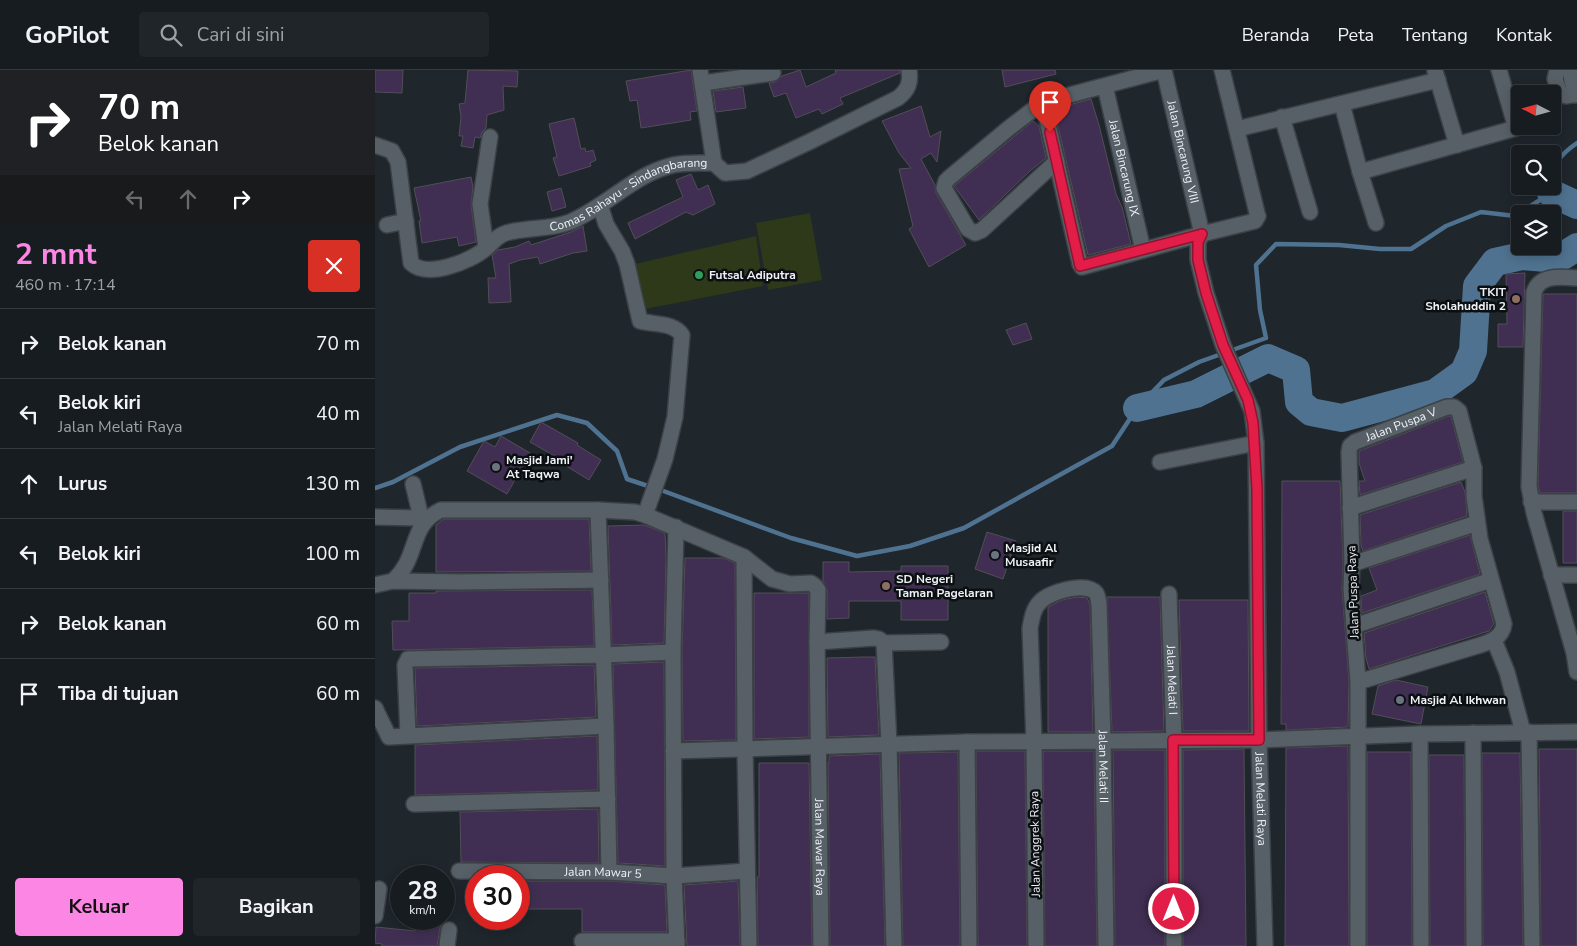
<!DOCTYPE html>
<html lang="id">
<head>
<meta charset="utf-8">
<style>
	body { margin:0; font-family:"Nunito Sans",sans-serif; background:#20252a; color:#f1f3f6; height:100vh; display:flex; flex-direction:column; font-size:19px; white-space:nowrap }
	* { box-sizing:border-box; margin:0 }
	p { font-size:16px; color:#9ea1a5 }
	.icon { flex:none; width:28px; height:28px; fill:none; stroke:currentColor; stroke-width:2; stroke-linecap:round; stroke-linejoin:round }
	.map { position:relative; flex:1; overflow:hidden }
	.details { display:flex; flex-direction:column; background:#171c21; width:375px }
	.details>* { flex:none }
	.top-card { background:#202124; color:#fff; overflow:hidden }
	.needle { width:32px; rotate:276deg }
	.controls { position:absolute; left:1136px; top:15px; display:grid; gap:10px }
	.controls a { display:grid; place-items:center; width:50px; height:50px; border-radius:5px; background:#171c21; box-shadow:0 2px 12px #0003,0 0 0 1px #363a3f; font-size:25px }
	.speed { position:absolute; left:15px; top:795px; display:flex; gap:10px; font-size:25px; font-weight:700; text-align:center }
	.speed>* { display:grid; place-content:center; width:65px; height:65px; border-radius:50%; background:#171c21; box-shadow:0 2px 12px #0003,0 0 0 1px #363a3f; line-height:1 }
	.speed small { font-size:12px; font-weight:400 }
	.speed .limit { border:8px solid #d22; background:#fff; color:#111 }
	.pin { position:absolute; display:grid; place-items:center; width:42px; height:42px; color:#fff; margin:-51px -21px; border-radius:50% 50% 50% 0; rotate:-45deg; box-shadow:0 0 5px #0007 }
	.pin .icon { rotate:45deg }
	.me { position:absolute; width:55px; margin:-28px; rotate:0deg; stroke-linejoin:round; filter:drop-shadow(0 0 4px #0008) }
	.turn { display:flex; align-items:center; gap:18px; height:105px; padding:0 15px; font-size:22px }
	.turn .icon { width:65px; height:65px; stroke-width:2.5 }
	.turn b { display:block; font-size:35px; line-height:42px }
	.lanes { display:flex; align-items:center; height:48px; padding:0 15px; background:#0003; justify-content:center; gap:25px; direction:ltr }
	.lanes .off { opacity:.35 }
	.round { display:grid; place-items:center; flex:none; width:52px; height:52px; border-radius:5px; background:#20252a }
	.overview { display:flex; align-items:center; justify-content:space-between; height:85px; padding:0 15px }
	h1 { font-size:30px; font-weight:700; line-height:38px; color:#fc86e3 }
	.primary-button { display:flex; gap:10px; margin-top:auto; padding:10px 15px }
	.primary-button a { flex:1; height:58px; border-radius:5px; background:#fc86e3; color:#111; font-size:20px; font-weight:700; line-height:58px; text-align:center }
	.primary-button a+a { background:#20252a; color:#f1f3f6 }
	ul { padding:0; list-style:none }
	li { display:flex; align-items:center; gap:15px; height:70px; padding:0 15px; border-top:1px solid #363a3f }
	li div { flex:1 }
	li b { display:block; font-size:19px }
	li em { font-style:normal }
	header { display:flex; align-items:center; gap:30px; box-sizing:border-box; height:70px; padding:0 25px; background:#171c21; border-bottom:1px solid #363a3f }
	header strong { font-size:24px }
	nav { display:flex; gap:28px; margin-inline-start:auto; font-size:18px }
	.search { width:350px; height:45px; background:#20252a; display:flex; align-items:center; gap:12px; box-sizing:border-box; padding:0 18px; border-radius:5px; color:#9ea1a5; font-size:19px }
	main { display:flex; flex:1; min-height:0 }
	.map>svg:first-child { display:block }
	.green { fill:#2d3918 }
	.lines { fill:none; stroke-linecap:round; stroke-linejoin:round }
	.stream { stroke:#4f7290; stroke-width:4.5 }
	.river { stroke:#4f7290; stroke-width:28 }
	.building { fill:#402f52; stroke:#524e57 }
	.minor-casing { stroke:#3b4146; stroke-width:18 }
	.minor { stroke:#586067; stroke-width:15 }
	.route-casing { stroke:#92132f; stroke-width:12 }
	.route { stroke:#e11d48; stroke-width:9 }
	.leisure-dot { fill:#2e9e5b; stroke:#0c0f11; stroke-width:2 }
	.education-dot { fill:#8d6e63; stroke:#0c0f11; stroke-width:2 }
	.worship-dot { fill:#6b7280; stroke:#0c0f11; stroke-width:2 }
	.labels { text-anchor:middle; stroke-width:5; stroke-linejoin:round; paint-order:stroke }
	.street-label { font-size:12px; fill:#eef2f7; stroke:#0c0f11 }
	.poi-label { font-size:12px; font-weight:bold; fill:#eef2f7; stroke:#0c0f11; text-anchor:start }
</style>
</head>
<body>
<header>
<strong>GoPilot</strong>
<div class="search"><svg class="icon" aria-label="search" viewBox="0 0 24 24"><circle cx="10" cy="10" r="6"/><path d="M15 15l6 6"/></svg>Cari di sini</div>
<nav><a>Beranda</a><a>Peta</a><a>Tentang</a><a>Kontak</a></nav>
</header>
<main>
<section class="details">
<div class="top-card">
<div class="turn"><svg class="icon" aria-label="right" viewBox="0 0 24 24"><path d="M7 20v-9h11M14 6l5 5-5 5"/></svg><div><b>70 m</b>Belok kanan</div></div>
<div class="lanes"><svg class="icon off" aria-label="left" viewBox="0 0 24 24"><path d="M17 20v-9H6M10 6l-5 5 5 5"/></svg><svg class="icon off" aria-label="ahead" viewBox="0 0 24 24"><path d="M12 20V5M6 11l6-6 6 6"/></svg><svg class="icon" aria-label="right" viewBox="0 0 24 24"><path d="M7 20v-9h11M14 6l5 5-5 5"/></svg></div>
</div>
<div class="overview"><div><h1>2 mnt</h1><p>460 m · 17:14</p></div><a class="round" style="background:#d93025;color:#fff"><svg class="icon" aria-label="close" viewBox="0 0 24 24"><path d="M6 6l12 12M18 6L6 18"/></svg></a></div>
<ul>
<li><svg class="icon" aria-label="right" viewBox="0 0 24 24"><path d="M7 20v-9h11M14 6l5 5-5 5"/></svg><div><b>Belok kanan</b></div><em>70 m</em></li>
<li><svg class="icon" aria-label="left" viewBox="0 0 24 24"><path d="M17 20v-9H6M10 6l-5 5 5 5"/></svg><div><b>Belok kiri</b><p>Jalan Melati Raya</p></div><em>40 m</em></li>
<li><svg class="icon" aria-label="ahead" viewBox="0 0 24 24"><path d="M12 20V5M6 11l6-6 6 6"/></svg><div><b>Lurus</b></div><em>130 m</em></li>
<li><svg class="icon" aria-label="left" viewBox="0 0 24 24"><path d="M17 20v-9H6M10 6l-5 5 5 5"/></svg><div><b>Belok kiri</b></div><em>100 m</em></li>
<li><svg class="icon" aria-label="right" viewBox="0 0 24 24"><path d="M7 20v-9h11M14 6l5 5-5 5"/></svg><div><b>Belok kanan</b></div><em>60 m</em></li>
<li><svg class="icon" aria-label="arrive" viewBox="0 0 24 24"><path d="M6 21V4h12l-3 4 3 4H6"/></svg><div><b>Tiba di tujuan</b></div><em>60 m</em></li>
</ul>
<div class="primary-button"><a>Keluar</a><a>Bagikan</a></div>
</section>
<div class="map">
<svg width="1202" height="876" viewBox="0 0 1202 876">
	<rect width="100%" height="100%" fill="#1f262c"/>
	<path class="green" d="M435 143 447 210 393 220 381 153Z
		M381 166 388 216 265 240 260 194Z"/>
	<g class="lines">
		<path class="stream" d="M1178 111C1180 91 1186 84 1202 73
			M0 418 18 412 85 377 182 345 212 353 242 381 252 409 276 417
			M283 419 416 468 482 486 535 476 589 458 737 376 762 338 789 310 824 292 891 268 885 240 881 195 901 174 964 175 1005 179H1036L1071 156 1106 142 1140 146 1176 123 1177 116"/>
		<path class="river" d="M1176 123 1202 135
			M762 338 821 324 893 288 921 300 924 332 936 342 967 348 1060 323 1089 302 1098 281 1102 216 1120 192 1147 186 1183 189 1202 177"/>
	</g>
	<path class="building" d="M0 0H28L27 23 0 22Z
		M93 0 143 1 142 17 128 16 129 40 112 45 111 58 107 62 105 68 100 67 98 78 86 76 88 66H84L86 47 84 34 90 33Z
		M316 0 322 41 315 42 316 50 266 58 262 30 255 31 251 11Z
		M425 0 431 17 461 3 460 0H525V3L465 28 468 34 447 44 444 39 421 48 411 23 399 27 394 13 400 12 407 6Z
		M627 0H680L681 4 630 17Z
		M368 17 371 38 341 42 338 21Z
		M716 29 724 55 741 124 747 137 756 174 713 185 679 39Z
		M546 36 555 67 566 61 562 92 556 83 546 89 560 115 561 123 591 175 554 197 534 159 538 156 524 99 536 98 524 83 507 51Z
		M199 48 206 79 210 78 211 82 218 80 221 90 215 93 216 96 184 106 178 88 182 87 174 54Z
		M658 51 664 56 671 88 655 101 604 150 579 116Z
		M316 104 323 120 333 115 340 134 318 145 311 142 260 169 253 153 308 127 301 110Z
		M96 107 98 117 96 135 101 172 84 176 82 167 47 173 44 151H46L39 118Z
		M186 118 191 137 177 141 172 122Z
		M208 156 212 181 198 183 165 194 163 187 145 190 134 194 136 232 114 233 113 208H121L117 185 123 180 140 177 154 171 156 175 196 162Z
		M1150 203 1148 277H1123V254H1132L1131 204Z
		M1168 224H1202V423H1165L1163 416Z
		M651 253 657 269 638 275 631 260Z
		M1074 346H1076L1088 392 985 425 984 411H990L984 393V381Z
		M166 352 203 373 202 375 226 390 214 410 188 394 190 392 155 372Z
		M126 366 155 383 132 424 92 401 109 371 120 377Z
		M907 411H965L968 494 967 519 974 612 973 657 911 660V654H906Z
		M1086 412 1090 422 1092 446 988 481 986 475 985 445Z
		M1188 441H1202V493H1188Z
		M69 449H214L216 501 61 502V455Z
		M269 455 290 463 291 489 289 573 237 575 233 456Z
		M612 462 641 471 628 509 600 499Z
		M1095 465 1105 504 987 543 986 526 1002 520 994 498Z
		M310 488H348L360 493 361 670 308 671 307 582Z
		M448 492H474V502L526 501V496H573V550H526V531H474V548L452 549V520L448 511Z
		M217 520 219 576 18 580 17 551H34V523H61V521Z
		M1110 522 1119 554 1114 561 994 599 991 588 989 563Z
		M379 523H434V667L379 669Z
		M702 527 712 528 715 535 718 662H673V537L687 530Z
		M732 527H785L789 661 737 662Z
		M804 530H873L874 661H808Z
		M489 587H500L504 665 453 667 452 588Z
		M289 592 290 796 243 793 238 594Z
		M219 595 221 647 42 656 40 598Z
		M1021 610 1053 617 1046 654 997 644 1003 616Z
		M222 666 223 720 40 725V675Z
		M973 676 974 876H910L911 678Z
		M869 679 871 876H808V680Z
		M1164 679H1202V876H1166Z
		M738 680H790V876H740Z
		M601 681H650L652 876H603Z
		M668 681H719L722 876H670Z
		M583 682 585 876H528L524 683Z
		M992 682H1036L1037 876H992Z
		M1107 683H1145L1148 876H1108Z
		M505 684 510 876H455L453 693H454V686Z
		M1054 685H1089L1090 876H1055Z
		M384 693H434L437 876H383L382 807H384Z
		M223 739 224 793 86 792 85 742Z
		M144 811H234L290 815 292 862H207V839H144Z
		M363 811 365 876H312L309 815Z
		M42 849H69L65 858 62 876H7V874L0 873 1 857 40 861Z"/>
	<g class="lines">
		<defs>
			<g id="minor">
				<path d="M325 0 339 93"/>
				<path id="s1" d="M789 0 827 164"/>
				<path d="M1182 0 1180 9 1185 24 1191 26 1202 24"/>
				<path d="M1195 0 1200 25"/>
				<path d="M1060 1 1082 75"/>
				<path d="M328 13 398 3"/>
				<path id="s2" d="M730 16 768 180"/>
				<path d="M668 32 705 194 707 197 827 164 880 151 883 146 882 143 847 0"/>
				<path d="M967 34 985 102 1001 153"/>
				<path d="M907 47 935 142"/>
				<path d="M862 59 1063 10"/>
				<path id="s3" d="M0 75 17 81 23 92 36 193C52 209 96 191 110 179 118 173 121 166 131 163 151 157 175 160 195 152 231 137 259 104 298 95 311 92 325 93 339 93L350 103 372 101 436 71 523 28C533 20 536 13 534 0"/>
				<path d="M682 91 607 160 600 163 593 159 569 118 571 111 574 108 634 58 668 32 789 0"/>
				<path d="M985 102 1141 58 1124 0"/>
				<path d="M225 135 231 154 247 181 252 194 265 251C279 255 298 252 307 265L300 347 290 389 270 445"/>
				<path d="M12 155 31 151"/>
				<path id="s4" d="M827 164 823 172V190L831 223 848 275 877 341 881 373 884 670 890 876"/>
				<path d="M111 178 105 134 115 67"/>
				<path d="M1202 208C1186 207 1165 204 1159 222L1154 417 1159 443 1199 583 1202 602"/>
				<path d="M785 392 881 373"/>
				<path d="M38 414 44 439 46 456"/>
				<path d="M1156 432H1202"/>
				<path d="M975 438 1099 398"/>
				<path d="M223 440 231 656 234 802"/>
				<path d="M0 447 45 448"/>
				<path d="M301 457 298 582 299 806 302 876"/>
				<path d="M369 487 370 679 374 876"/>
				<path d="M977 494 1102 453"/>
				<path d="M1176 505H1202"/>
				<path d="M18 511C45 487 33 455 66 440H223L260 442 270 445 369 487 397 509 415 514 436 513 440 516 443 520 442 572 499 568 504 569 509 573 514 674 519 876"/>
				<path d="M0 515 18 511 85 512 226 510"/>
				<path id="s5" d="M794 524 799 670V876"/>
				<path d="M979 556 1116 510"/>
				<path d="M1119 570 1132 602 1148 662"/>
				<path id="s6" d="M442 572 446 876"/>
				<path d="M509 573 566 572"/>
				<path d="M0 638 14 667 231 656"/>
				<path d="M1154 662 1157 876"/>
				<path d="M1098 663 1099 876"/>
				<path d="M1045 664 1046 876"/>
				<path d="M33 665 30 595 33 589 228 585 298 582"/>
				<path d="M592 672 594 876"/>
				<path d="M298 681 592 672 884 670 1045 664 1202 662"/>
				<path d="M39 734 233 729"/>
				<path id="s7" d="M84 801 234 802 299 806 372 801"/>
				<path d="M0 846 4 819"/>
				<path d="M207 871H302"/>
				<path d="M72 876 74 860"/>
				<path id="s8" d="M661 876 659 672 655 558C657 548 658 539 665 532 674 522 711 511 721 523 723 525 723 530 724 534L728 670 731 876"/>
				<path id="s9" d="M983 876V612L976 518 977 494 974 382 975 376 980 372 1072 337H1079L1084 341 1099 398V426L1105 469 1129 554C1127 569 1114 572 1102 576L983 612"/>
			</g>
		</defs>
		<use href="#minor" class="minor-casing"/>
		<use href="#minor" class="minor"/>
	</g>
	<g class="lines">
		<defs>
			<path id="route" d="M675 62 705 196 827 164 823 172V190L831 223 848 275 873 330 878 353 882 419 884 670H798L799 839"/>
		</defs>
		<use href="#route" class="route-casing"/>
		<use href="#route" class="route"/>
	</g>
	<circle class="leisure-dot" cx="324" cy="205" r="5"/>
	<g class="education-dot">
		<circle cx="1141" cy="229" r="5"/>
		<circle cx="511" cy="516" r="5"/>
	</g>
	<g class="worship-dot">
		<circle cx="121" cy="397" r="5"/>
		<circle cx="620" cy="485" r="5"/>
		<circle cx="1025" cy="630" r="5"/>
	</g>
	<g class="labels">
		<g class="street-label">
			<text dy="4" stroke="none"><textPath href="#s1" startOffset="84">Jalan Bincarung VIII</textPath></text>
			<text dy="4" stroke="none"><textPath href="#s2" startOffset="84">Jalan Bincarung IX</textPath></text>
			<text dy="4" stroke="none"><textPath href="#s3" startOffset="370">Comas Rahayu - Sindangbarang</textPath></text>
			<text dy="4" stroke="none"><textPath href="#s9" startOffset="556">Jalan Puspa V</textPath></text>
			<text transform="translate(978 522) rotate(-92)" y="4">Jalan Puspa Raya</text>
			<text dy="4" stroke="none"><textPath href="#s5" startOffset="86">Jalan Melati I</textPath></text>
			<text dy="4" stroke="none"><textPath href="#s8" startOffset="581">Jalan Melati II</textPath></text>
			<text dy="4" stroke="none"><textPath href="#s4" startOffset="576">Jalan Melati Raya</textPath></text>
			<text transform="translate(660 774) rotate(-91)" y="4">Jalan Anggrek Raya</text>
			<text dy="4" stroke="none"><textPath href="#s6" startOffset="205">Jalan Mawar Raya</textPath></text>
			<text dy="4" stroke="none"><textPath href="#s7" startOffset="144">Jalan Mawar 5</textPath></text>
		</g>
		<g class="poi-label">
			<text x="334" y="209">Futsal Adiputra</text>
			<text x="1131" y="226" text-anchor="end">TKIT<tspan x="1131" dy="14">Sholahuddin 2</tspan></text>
			<text x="131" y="394">Masjid Jami'<tspan x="131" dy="14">At Taqwa</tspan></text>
			<text x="630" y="482">Masjid Al<tspan x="630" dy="14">Musaafir</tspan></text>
			<text x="521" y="513">SD Negeri<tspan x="521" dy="14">Taman Pagelaran</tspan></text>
			<text x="1035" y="634">Masjid Al Ikhwan</text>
		</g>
	</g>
</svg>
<div class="controls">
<a><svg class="needle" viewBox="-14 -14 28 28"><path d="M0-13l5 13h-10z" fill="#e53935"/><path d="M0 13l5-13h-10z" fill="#9ea1a5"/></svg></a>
<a><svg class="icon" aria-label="search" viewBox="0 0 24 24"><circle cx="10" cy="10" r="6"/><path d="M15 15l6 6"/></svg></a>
<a><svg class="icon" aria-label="layers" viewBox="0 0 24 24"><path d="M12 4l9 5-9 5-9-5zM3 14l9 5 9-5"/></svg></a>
</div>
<div class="speed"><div>28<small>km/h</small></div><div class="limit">30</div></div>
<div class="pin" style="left:675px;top:62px;background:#d93025"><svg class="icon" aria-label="arrive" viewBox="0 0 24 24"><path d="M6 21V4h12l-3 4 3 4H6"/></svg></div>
<svg class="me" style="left:799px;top:839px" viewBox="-20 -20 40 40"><circle r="17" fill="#e11d48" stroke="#fff" stroke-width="3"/><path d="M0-11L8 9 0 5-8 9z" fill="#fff"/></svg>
</div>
</main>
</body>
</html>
